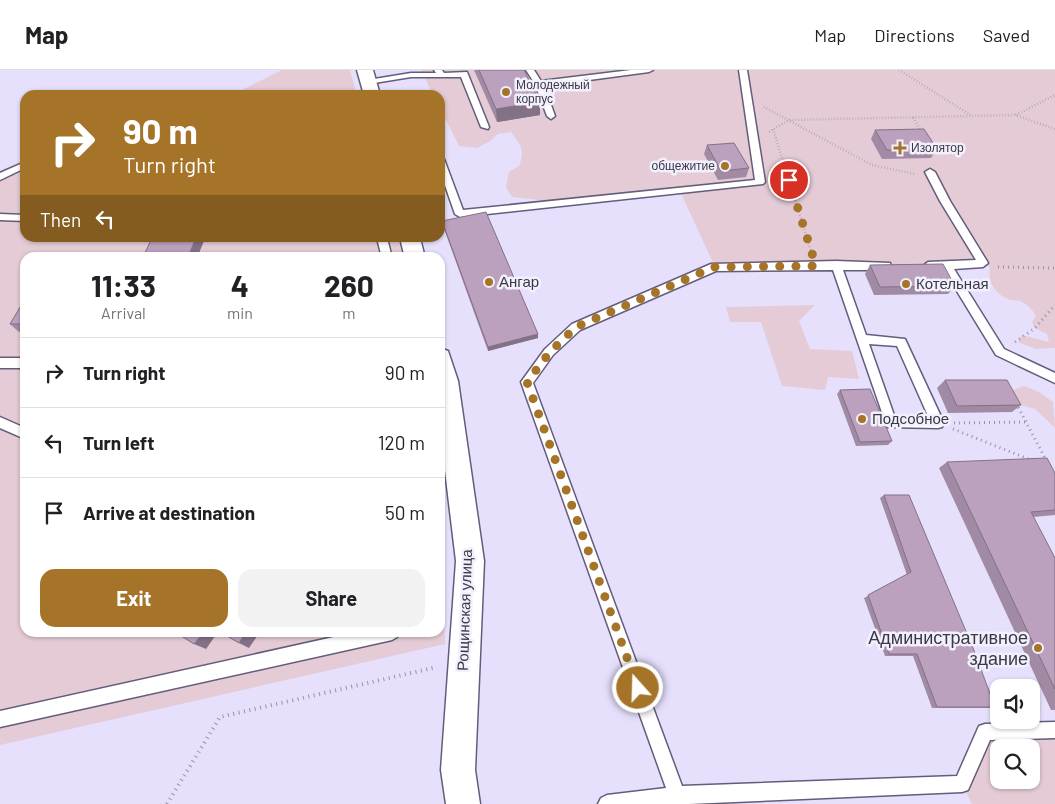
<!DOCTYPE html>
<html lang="en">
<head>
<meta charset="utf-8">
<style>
	body { margin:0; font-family:Barlow,sans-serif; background:#f2f2f2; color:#202124; height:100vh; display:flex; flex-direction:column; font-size:19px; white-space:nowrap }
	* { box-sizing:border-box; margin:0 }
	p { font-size:16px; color:#757577 }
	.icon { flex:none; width:28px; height:28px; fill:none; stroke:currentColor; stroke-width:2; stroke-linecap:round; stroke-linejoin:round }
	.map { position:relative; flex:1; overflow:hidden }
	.sheet { position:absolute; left:20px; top:182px; width:425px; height:385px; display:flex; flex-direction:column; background:#fff; border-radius:15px; box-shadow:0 1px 4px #0004 }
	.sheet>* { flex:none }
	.guide { position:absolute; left:20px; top:20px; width:425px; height:152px; border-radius:15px; box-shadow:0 1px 4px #0004; background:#a57429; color:#fff; overflow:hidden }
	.tools { position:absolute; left:990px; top:609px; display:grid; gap:10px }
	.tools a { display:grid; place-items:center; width:50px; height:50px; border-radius:10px; background:#fff; box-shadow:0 1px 4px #0004; font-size:25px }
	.pin { position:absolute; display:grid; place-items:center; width:42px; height:42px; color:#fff; margin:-21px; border:2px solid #fff; border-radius:50%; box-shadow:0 1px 5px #0007 }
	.me { position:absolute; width:55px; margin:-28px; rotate:340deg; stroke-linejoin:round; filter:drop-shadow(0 0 4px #0008) }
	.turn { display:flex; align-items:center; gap:18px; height:105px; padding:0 20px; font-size:22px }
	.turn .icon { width:65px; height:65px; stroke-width:2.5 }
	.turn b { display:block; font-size:35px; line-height:42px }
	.then { display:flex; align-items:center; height:48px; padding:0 20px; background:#0003; gap:10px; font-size:19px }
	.eta { display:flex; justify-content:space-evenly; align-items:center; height:85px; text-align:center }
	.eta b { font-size:30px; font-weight:700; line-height:35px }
	.cta { display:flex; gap:10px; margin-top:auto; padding:10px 20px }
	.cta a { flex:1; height:58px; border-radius:15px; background:#a57429; color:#fff; font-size:20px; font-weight:700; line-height:58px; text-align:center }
	.cta a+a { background:#f2f2f2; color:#202124 }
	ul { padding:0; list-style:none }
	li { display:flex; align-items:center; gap:15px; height:70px; padding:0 20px; border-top:1px solid #e0e0e0 }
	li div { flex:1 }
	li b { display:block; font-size:19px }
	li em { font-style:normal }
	header { display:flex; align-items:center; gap:30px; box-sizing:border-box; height:70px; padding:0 25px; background:#fff; border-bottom:1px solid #e0e0e0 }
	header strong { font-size:24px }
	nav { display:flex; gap:28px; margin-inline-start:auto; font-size:18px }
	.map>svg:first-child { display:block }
	.green { fill:#e4cbd5; fill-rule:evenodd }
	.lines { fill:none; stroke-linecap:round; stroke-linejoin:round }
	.service-casing { stroke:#635c7b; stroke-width:3 }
	.minor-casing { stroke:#635c7b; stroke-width:3 }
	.path-far2 { stroke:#9893aa; stroke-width:2.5; stroke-dasharray:0.5 2.5; stroke-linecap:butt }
	.path-far1 { stroke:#9893aa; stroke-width:3; stroke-dasharray:1 4; stroke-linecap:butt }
	.path { stroke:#9893aa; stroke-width:4; stroke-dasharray:1 4.5; stroke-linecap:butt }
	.service { fill:#fff; fill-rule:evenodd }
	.minor { fill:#fff; fill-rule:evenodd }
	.wall { fill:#a18aa3 }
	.shaded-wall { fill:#837185 }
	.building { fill:#bba1be; stroke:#837185 }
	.route { stroke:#a57429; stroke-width:9; stroke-dasharray:0 16.2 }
	.poi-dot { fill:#a57429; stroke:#f3f0fe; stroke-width:2 }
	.labels { text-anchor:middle; stroke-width:5; stroke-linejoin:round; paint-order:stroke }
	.far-poi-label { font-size:12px; fill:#3c3947; stroke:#f3f0fe; text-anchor:start }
	.poi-label { font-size:15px; fill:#3c3947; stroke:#f3f0fe; text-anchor:start }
	.street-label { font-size:15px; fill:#3c3947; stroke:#f3f0fe }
	.near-poi-label { font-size:18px; fill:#3c3947; stroke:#f3f0fe; text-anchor:end }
</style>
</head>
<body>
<header>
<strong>Map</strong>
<nav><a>Map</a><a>Directions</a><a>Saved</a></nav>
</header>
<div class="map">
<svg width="1055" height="734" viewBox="0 0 1055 734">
	<rect width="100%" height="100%" fill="#e6e0fd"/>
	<path class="green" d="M282 0H350L357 25H232Z
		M421 0H1055V278L1036 279 1018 272 1022 265 1049 272 1047 264 1035 258 1032 252 1036 246C1033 240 1028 235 1022 232 1019 230 1015 231 1011 230 996 226 987 212 990 197L983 193 947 196 715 197 680 121 568 133 512 127 506 117 509 102 519 96C525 80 521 75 511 62L498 64 489 72 477 78 459 76 440 38V25H433Z
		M25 89V168H399L404 187 25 188V562H440V411L445 574 0 675V101Z
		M815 235 799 251 810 279 852 281 859 309 828 307 825 320 782 316 761 252H730L726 237Z
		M1024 316 1039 322 1053 332 1055 358 1035 339 1017 334 1010 321Z
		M1055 660V734H972L962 714 985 662ZM999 678H1031V710H999Z"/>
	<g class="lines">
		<defs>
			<path id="service" d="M434 0H442L444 3 467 2 489 57 488 59 481 57 461 7H411L368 14 364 12 368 10 411 3H436Z
				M526 0H534L541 11 631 0H653L649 2 544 16 555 46 551 49 547 46 535 14Z
				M739 0H747L765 112 763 114 460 147 455 144 440 101V86L444 89 463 140 755 110Z
				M25 92V98L0 110V103Z
				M930 99 935 102 950 131 988 193 983 197 954 199 1004 279 1055 303V313L996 285 944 200H928L923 196 928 192 976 190 940 131 925 102Z
				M0 144 25 145V151L0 150Z
				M377 168H387L392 188H382Z
				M836 191 890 193 891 196 886 200H843L866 265 905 269 944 353 942 357 938 358 887 357 833 200 716 201 580 260 553 285 533 313 682 716 957 706 979 656 985 654 1055 652V668L990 670 968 720 962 722 689 734H598L601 728 607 725 666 718 521 312 545 279 572 254 711 194ZM869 274 897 276 929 348H895Z
				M0 288H25V298H0Z
				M0 347 25 358V369L0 358Z
				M356 562H399L397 567 392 570 0 657V641Z"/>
			<path id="minor" d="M357 0H373L380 25H364Z
				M400 168H420L425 188H405Z
				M440 278 448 281 458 311 484 491 475 700 480 734H446L441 700 456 491 440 359Z"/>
		</defs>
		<use href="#service" class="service-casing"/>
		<use href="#minor" class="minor-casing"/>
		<path class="path-far2" d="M899 0 972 46
			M764 37 872 95 915 104
			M1016 45 1055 25
			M913 48 922 62
			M773 59 811 181
			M769 62 789 50 1015 45 1055 59"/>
		<path class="path-far1" d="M998 197 1055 198
			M1015 272 1035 258 1055 235
			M1016 333 1047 392
			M954 353 1026 352
			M953 359 1031 390"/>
		<path class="path" d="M167 734 220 647 437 597"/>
		<use href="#service" class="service"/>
		<use href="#minor" class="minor"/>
	</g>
	<path class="wall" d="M474 0H524L540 45 497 52Z
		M875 60 937 79 931 88 882 89 871 69Z
		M707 75 749 98 746 107 718 110 704 84Z
		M442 151 538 268 488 281 443 156Z
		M152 168H205L197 188H143V187Z
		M870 195 955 216 948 224 874 225 865 204Z
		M25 229V262H19L10 254Z
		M945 310 1021 335 1012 342 948 343 937 318Z
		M840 320 892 371 888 375 856 376 837 324Z
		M947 392 1055 403V445L1033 447 1055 488V640H1051L939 398Z
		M884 425 995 637 989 638H932L913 586H885L864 528 907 505 880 428Z"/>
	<path class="shaded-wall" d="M540 32V45L497 52 496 39Z
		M196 168H205L197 188H188Z
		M538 264V268L488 281V277Z
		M204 562H218L206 579 194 574Z
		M246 562H260L249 578 239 573Z"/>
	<path class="building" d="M479 0H524L540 32 496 39Z
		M924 59 937 79 887 80 875 60Z
		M734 73 749 98 721 101 707 75Z
		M486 142 538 264 488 277 442 151Z
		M152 168H196L188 187H143Z
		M943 194 955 216 880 217 870 195Z
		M25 229V254H10Z
		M945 310H1007L1021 335 957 336Z
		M870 319 892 371 860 372 840 320Z
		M1047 388 1055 403V440L1031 442 1055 488V619L947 392Z
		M884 425H909L973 578 995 637H937L917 584H889L868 525 911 502Z
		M175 562H204L194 574Z
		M220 562H246L239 573Z"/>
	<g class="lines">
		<path class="route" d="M638 618 527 312 550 282 576 257 714 197 816 196 789 110"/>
	</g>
	<g class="poi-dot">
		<circle cx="506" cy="22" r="5"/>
		<path d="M897.5 70.5h5v5h5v5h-5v5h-5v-5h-5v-5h5z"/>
		<circle cx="725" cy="96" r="5"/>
		<circle cx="489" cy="212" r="5"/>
		<circle cx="906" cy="214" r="5"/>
		<circle cx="862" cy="349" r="5"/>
		<circle cx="1038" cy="578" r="5"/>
	</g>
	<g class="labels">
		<g class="far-poi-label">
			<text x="516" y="19">Молодежный<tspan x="516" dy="14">корпус</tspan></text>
			<text x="911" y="82">Изолятор</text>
			<text x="715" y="100" text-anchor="end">общежитие</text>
		</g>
		<g class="poi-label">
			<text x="499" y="217">Ангар</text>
			<text x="916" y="219">Котельная</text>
			<text x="872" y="354">Подсобное</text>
		</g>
		<g class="street-label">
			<text transform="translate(465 540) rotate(-88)" y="5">Рощинская улица</text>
		</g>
		<g class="near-poi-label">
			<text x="1028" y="574">Административное<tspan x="1028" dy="21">здание</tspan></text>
		</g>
	</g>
</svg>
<div class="tools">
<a><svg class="icon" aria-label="sound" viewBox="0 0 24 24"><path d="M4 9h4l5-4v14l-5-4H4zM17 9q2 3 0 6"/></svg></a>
<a><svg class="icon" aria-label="search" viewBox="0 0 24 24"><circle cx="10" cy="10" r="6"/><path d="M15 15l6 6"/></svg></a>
</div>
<div class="pin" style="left:789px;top:110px;background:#d93025"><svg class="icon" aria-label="arrive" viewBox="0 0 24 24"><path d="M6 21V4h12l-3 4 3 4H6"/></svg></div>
<svg class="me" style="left:638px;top:618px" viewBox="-20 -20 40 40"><circle r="17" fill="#a57429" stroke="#fff" stroke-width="3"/><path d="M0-11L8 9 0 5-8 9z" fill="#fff"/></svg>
<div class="guide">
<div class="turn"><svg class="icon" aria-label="right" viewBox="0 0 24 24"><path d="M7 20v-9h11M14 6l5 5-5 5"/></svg><div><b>90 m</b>Turn right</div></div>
<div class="then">Then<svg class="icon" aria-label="left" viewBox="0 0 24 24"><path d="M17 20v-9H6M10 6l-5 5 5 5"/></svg></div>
</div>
<section class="sheet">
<div class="eta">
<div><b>11:33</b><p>Arrival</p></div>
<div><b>4</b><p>min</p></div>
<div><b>260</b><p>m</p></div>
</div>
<ul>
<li><svg class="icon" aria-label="right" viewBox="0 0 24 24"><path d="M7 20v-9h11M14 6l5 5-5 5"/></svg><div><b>Turn right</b></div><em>90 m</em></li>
<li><svg class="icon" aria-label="left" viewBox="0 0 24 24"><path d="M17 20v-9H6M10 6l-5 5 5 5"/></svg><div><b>Turn left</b></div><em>120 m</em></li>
<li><svg class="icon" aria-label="arrive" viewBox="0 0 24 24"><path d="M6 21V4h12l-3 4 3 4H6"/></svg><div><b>Arrive at destination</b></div><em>50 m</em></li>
</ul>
<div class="cta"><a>Exit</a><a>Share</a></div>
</section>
</div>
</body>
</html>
